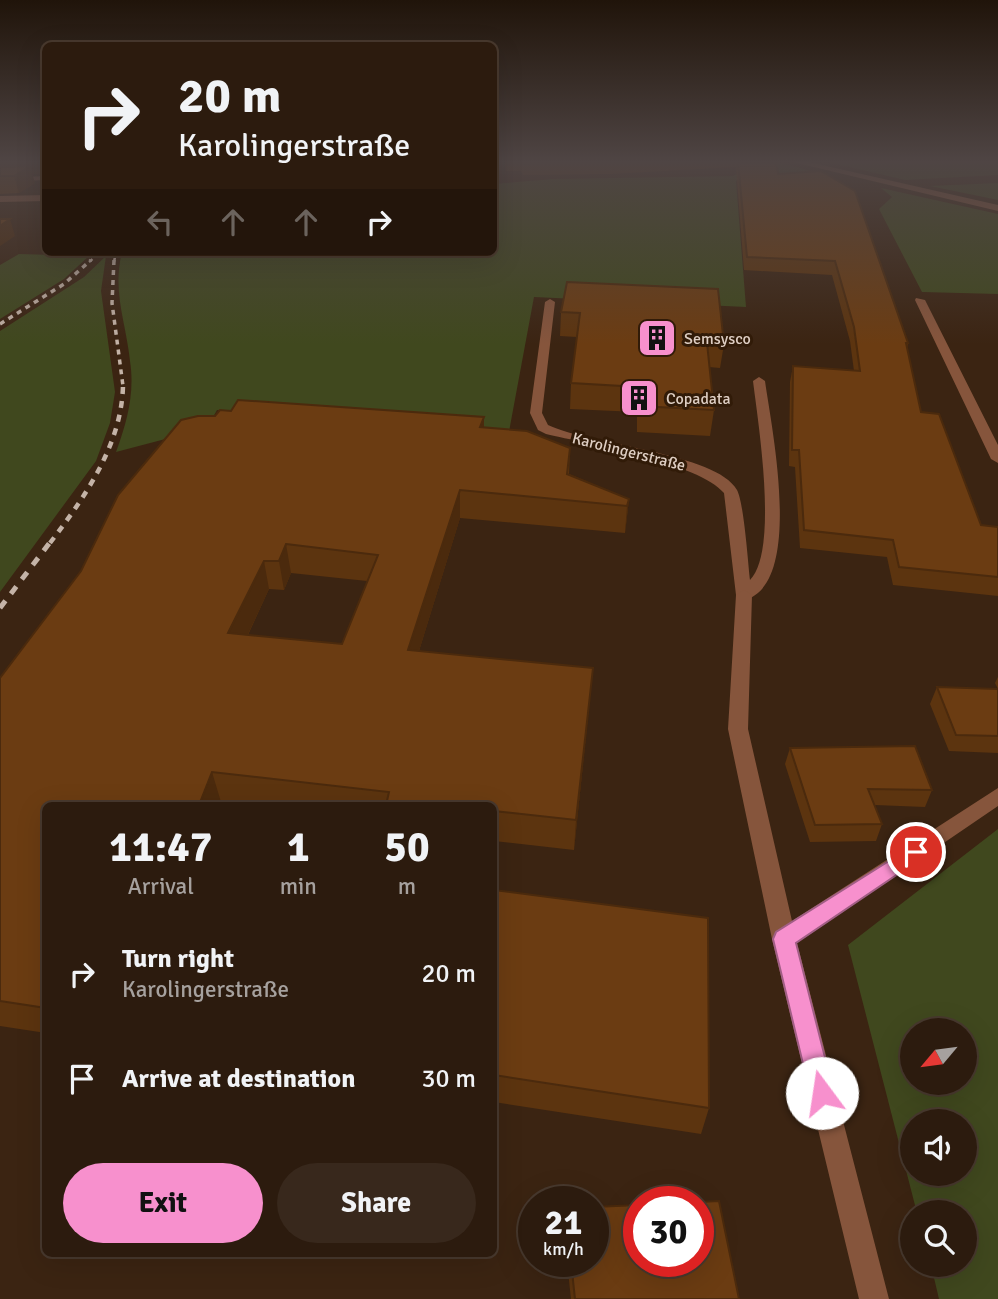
<!DOCTYPE html>
<html lang="en">
<head>
<meta charset="utf-8">
<style>
	body { margin:0; font-family:Signika,sans-serif; background:#38281c; color:#f1f3f6; height:100vh; display:flex; flex-direction:column; font-size:26px; white-space:nowrap }
	* { box-sizing:border-box; margin:0 }
	p { font-size:23px; color:#a6a19e }
	.icon { flex:none; width:38px; height:38px; fill:none; stroke:currentColor; stroke-width:2; stroke-linecap:round; stroke-linejoin:round }
	.map { position:relative; flex:1; overflow:hidden }
	.details { position:absolute; left:42px; top:802px; width:455px; height:455px; display:flex; flex-direction:column; background:#2c1b0e; border-radius:10px; box-shadow:0 7px 28px #0002,0 0 0 2px #48392e }
	.details>* { flex:none }
	.hud { position:absolute; left:42px; top:42px; width:455px; height:214px; border-radius:10px; box-shadow:0 7px 28px #0002,0 0 0 2px #48392e; background:#2c1b0e; color:#f1f3f6; overflow:hidden }
	.needle { width:46px; rotate:241deg }
	.controls { position:absolute; left:900px; top:1018px; display:grid; gap:14px }
	.controls a { display:grid; place-items:center; width:77px; height:77px; border-radius:50%; background:#2c1b0e; box-shadow:0 7px 28px #0002,0 0 0 2px #48392e; font-size:35px }
	.speed { position:absolute; left:518px; top:1186px; display:flex; gap:14px; font-size:35px; font-weight:700; text-align:center }
	.speed>* { display:grid; place-content:center; width:91px; height:91px; border-radius:50%; background:#2c1b0e; box-shadow:0 7px 28px #0002,0 0 0 2px #48392e; line-height:1 }
	.speed small { font-size:18px; font-weight:400 }
	.speed .limit { border:10px solid #d22; background:#fff; color:#111 }
	.pin { position:absolute; display:grid; place-items:center; width:60px; height:60px; color:#fff; margin:-30px; border:4px solid #fff; border-radius:50%; box-shadow:0 2px 7px #0007 }
	.me { position:absolute; width:77px; margin:-38px; rotate:346deg; stroke-linejoin:round; filter:drop-shadow(0 0 5px #0008) }
	.turn { display:flex; align-items:center; gap:24px; height:147px; padding:0 21px; font-size:32px }
	.turn .icon { width:91px; height:91px; stroke-width:2.5 }
	.turn b { display:block; font-size:49px; line-height:60px }
	.lanes { display:flex; align-items:center; height:66px; padding:0 21px; background:#0003; justify-content:center; gap:35px; direction:ltr }
	.lanes .off { opacity:.35 }
	.eta { display:flex; justify-content:space-evenly; align-items:center; height:119px; text-align:center }
	.eta b { font-size:42px; font-weight:700; line-height:49px }
	.action { display:flex; gap:14px; margin-top:auto; padding:14px 21px }
	.action a { flex:1; height:80px; border-radius:42px; background:#f790cd; color:#111; font-size:28px; font-weight:700; line-height:80px; text-align:center }
	.action a+a { background:#38281c; color:#f1f3f6 }
	ul { padding:0; list-style:none }
	li { display:flex; align-items:center; gap:21px; height:105px; padding:0 21px }
	li div { flex:1 }
	li b { display:block; font-size:26px }
	li em { font-style:normal }
	.map>svg:first-child { display:block }
	.green { fill:#40481e; fill-rule:evenodd }
	.lines { fill:none; stroke-linecap:round; stroke-linejoin:round }
	.service { fill:#86553c; fill-rule:evenodd }
	.minor { fill:#86553c; fill-rule:evenodd }
	.tertiary { fill:#86553c; fill-rule:evenodd }
	.rail-far3 { stroke:#c4b3a7; stroke-width:2.5; stroke-dasharray:4.5 4.5; stroke-linecap:butt }
	.rail-far2 { stroke:#c4b3a7; stroke-width:3.5; stroke-dasharray:5 5; stroke-linecap:butt }
	.rail-far1 { stroke:#c4b3a7; stroke-width:4.5; stroke-dasharray:7 7; stroke-linecap:butt }
	.rail { stroke:#c4b3a7; stroke-width:5; stroke-dasharray:9 9; stroke-linecap:butt }
	.wall { fill:#5c340f; fill-rule:evenodd }
	.shaded-wall { fill:#4b2a0d }
	.building { fill:#6b3c12; stroke:#4b2a0d; stroke-width:2; fill-rule:evenodd }
	.route { fill:#f790cd; stroke:#a15e85; stroke-width:2 }
	.labels { text-anchor:middle; stroke-width:6; stroke-linejoin:round; paint-order:stroke }
	.far-poi-label { font-size:16px; fill:#decec3; stroke:#311b08; text-anchor:start }
	.far-street-label { font-size:16px; fill:#decec3; stroke:#311b08 }
</style>
</head>
<body>
<div class="map">
<svg width="998" height="1299" viewBox="0 0 998 1299">
	<rect width="100%" height="100%" fill="#3b2412"/>
	<path class="green" d="M759 162H777L823 174 761 175 736 181 746 307 534 297 508 437 472 424 217 410 207 428 116 452C127 422 135 393 130 361 126 322 112 292 122 252H494V184L553 179 733 176Z
		M828 162H998V175L905 180Z
		M998 183V200L930 186Z
		M881 188 998 214V294L922 292 879 209 892 197Z
		M19 254 89 256 64 279 0 319V265Z
		M106 256 101 291 115 392 110 423 96 461 0 592V331L84 277Z
		M998 829V1299H939L931 1265H964V1213H917L848 945ZM912 1031H964V1083H912ZM912 1122H964V1174H912Z"/>
	<g class="lines">
		<path class="service" d="M46 176V180L0 182V178Z
			M550 299 555 302 542 413 548 425C589 445 717 453 737 490 744 503 748 563 750 580 779 551 758 422 753 381L759 377 765 381C771 425 805 585 744 600L736 595 724 493C699 463 588 444 546 434L538 430 530 413 545 302Z"/>
		<path class="minor" d="M46 195V201L0 202V196Z
			M916 298 925 300 998 445V463L991 459 915 300Z
			M744 590 752 595 748 729 792 921 998 788V806L797 943 889 1299H859L772 939 728 729 736 595Z"/>
		<path class="tertiary" d="M793 162H809L998 205V211Z"/>
		<path class="rail-far3" d="M89 262 101 252
			M114 262 116 252"/>
		<path class="rail-far2" d="M114 260 112 303 123 386
			M0 324 64 284 91 260"/>
		<path class="rail-far1" d="M50 543C85 497 122 444 123 385"/>
		<path class="rail" d="M0 608 51 541"/>
	</g>
	<path class="wall" d="M0 162H46V173L32 174 35 183 19 193 0 194Z
		M505 162H776L778 174 908 343 907 348 921 412 981 525 998 527V596L893 585 887 557 800 548 795 467 789 466 790 382 793 366 854 371 850 341 832 275 744 270 736 167 610 174 523 175 521 171H506Z
		M567 282 724 344 720 368 709 367 714 410 710 436 637 432V412L570 409 571 383 577 337 560 336 561 312Z
		M215 416 484 417V428L570 448 569 474 629 499 625 533 460 518 419 651 593 668 574 850 494 841V805H247L221 802 220 805H46V1033L0 1026V678ZM291 573 367 581 342 644 248 635 269 589 284 590Z
		M998 677V689L995 683Z
		M937 687 998 689V753L949 751 930 704Z
		M790 748 932 790 925 807 875 805 882 824 876 841 810 842 785 764Z
		M494 890 709 1108 701 1134 494 1102Z
		M567 1262H593L739 1299H571Z"/>
	<path class="shaded-wall" d="M0 162H43L46 173 32 174 35 183 19 193 14 176H0Z
		M10 219 15 236 0 246V226Z
		M484 417V443L480 427Z
		M460 490V518L410 680 408 650Z
		M629 499 626 526 625 533 627 506Z
		M286 544 291 573 284 590 279 561Z
		M264 561 269 589 235 662 228 633Z
		M593 668 590 697 574 850 576 820Z
		M212 772 221 802 220 805H199Z"/>
	<path class="building" d="M522 162H615L523 164Z
		M738 162H776L778 174 821 171 855 191 908 343H906L921 412 939 414 981 525 998 527V577L899 567 893 540 804 530 799 450H792L793 366 860 371 854 327 835 261 747 257Z
		M30 166 14 176H0V167Z
		M0 219H10L0 226Z
		M567 282 718 289 724 344 707 343 714 410 639 406V387L571 383 580 313 561 312Z
		M238 400 484 417 480 427 527 431 570 448 567 474 629 499 627 506 460 490 408 650 593 668 576 820 494 811V805H386L389 792 212 772 199 805H46V1008L0 1001V678L81 571 118 495 181 420 198 416H215L220 410 231 411ZM286 544 378 555 342 644 228 633 264 561H279Z
		M937 687 998 689V736L956 735Z
		M915 746 932 790 868 789 882 824 815 825 790 748Z
		M494 890 708 918 709 1108 494 1075Z
		M719 1201 739 1299H575L571 1262H593V1207L639 1205V1262H698V1202Z"/>
	<linearGradient id="sky" x2="0" y2="1"><stop stop-color="#20140a"/><stop offset="0.47" stop-color="#4f4544"/><stop offset="1" stop-color="#4f4544" stop-opacity="0"/></linearGradient>
	<rect width="998" height="344" fill="url(#sky)"/>
	<path class="route" d="M916 844 923 846 926 852 923 857 796 943 834 1093 831 1102 822 1105 814 1102 810 1093 773 939 776 932Z"/>
	<defs>
		<symbol id="building-square" viewBox="-11 -11 22 22"><rect x="-9" y="-9" width="18" height="18" rx="4" fill="#f790cd" stroke="#311b08"/><path d="M-4-6H4V6H1V3H-1V6H-4ZM-2.5-4.3h1.7v1.8h-1.7ZM.8-4.3h1.7v1.8H.8ZM-2.5-1h1.7V.8h-1.7ZM.8-1h1.7V.8H.8Z" fill="#111"/></symbol>
	</defs>
	<g fill-rule="evenodd">
		<use href="#building-square" x="635" y="316" width="44" height="44"/>
		<use href="#building-square" x="617" y="376" width="44" height="44"/>
	</g>
	<g class="labels">
		<g class="far-poi-label">
			<text x="684" y="344">Semsysco</text>
			<text x="666" y="404">Copadata</text>
		</g>
		<g class="far-street-label">
			<text transform="translate(629 451) rotate(14)" y="6">Karolingerstraße</text>
		</g>
	</g>
</svg>
<div class="controls">
<a><svg class="needle" viewBox="-14 -14 28 28"><path d="M0-13l5 13h-10z" fill="#e53935"/><path d="M0 13l5-13h-10z" fill="#a6a19e"/></svg></a>
<a><svg class="icon" aria-label="sound" viewBox="0 0 24 24"><path d="M4 9h4l5-4v14l-5-4H4zM17 9q2 3 0 6"/></svg></a>
<a><svg class="icon" aria-label="search" viewBox="0 0 24 24"><circle cx="10" cy="10" r="6"/><path d="M15 15l6 6"/></svg></a>
</div>
<div class="speed"><div>21<small>km/h</small></div><div class="limit">30</div></div>
<div class="pin" style="left:916px;top:852px;background:#d93025"><svg class="icon" aria-label="arrive" viewBox="0 0 24 24"><path d="M6 21V4h12l-3 4 3 4H6"/></svg></div>
<svg class="me" style="left:822px;top:1093px" viewBox="-20 -20 40 40"><circle r="19" fill="#fff"/><path d="M0-13L10 11 0 6-10 11z" fill="#f790cd"/></svg>
<div class="hud">
<div class="turn"><svg class="icon" aria-label="right" viewBox="0 0 24 24"><path d="M7 20v-9h11M14 6l5 5-5 5"/></svg><div><b>20 m</b>Karolingerstraße</div></div>
<div class="lanes"><svg class="icon off" aria-label="left" viewBox="0 0 24 24"><path d="M17 20v-9H6M10 6l-5 5 5 5"/></svg><svg class="icon off" aria-label="ahead" viewBox="0 0 24 24"><path d="M12 20V5M6 11l6-6 6 6"/></svg><svg class="icon off" aria-label="ahead" viewBox="0 0 24 24"><path d="M12 20V5M6 11l6-6 6 6"/></svg><svg class="icon" aria-label="right" viewBox="0 0 24 24"><path d="M7 20v-9h11M14 6l5 5-5 5"/></svg></div>
</div>
<section class="details">
<div class="eta">
<div><b>11:47</b><p>Arrival</p></div>
<div><b>1</b><p>min</p></div>
<div><b>50</b><p>m</p></div>
</div>
<ul>
<li><svg class="icon" aria-label="right" viewBox="0 0 24 24"><path d="M7 20v-9h11M14 6l5 5-5 5"/></svg><div><b>Turn right</b><p>Karolingerstraße</p></div><em>20 m</em></li>
<li><svg class="icon" aria-label="arrive" viewBox="0 0 24 24"><path d="M6 21V4h12l-3 4 3 4H6"/></svg><div><b>Arrive at destination</b></div><em>30 m</em></li>
</ul>
<div class="action"><a>Exit</a><a>Share</a></div>
</section>
</div>
</body>
</html>
